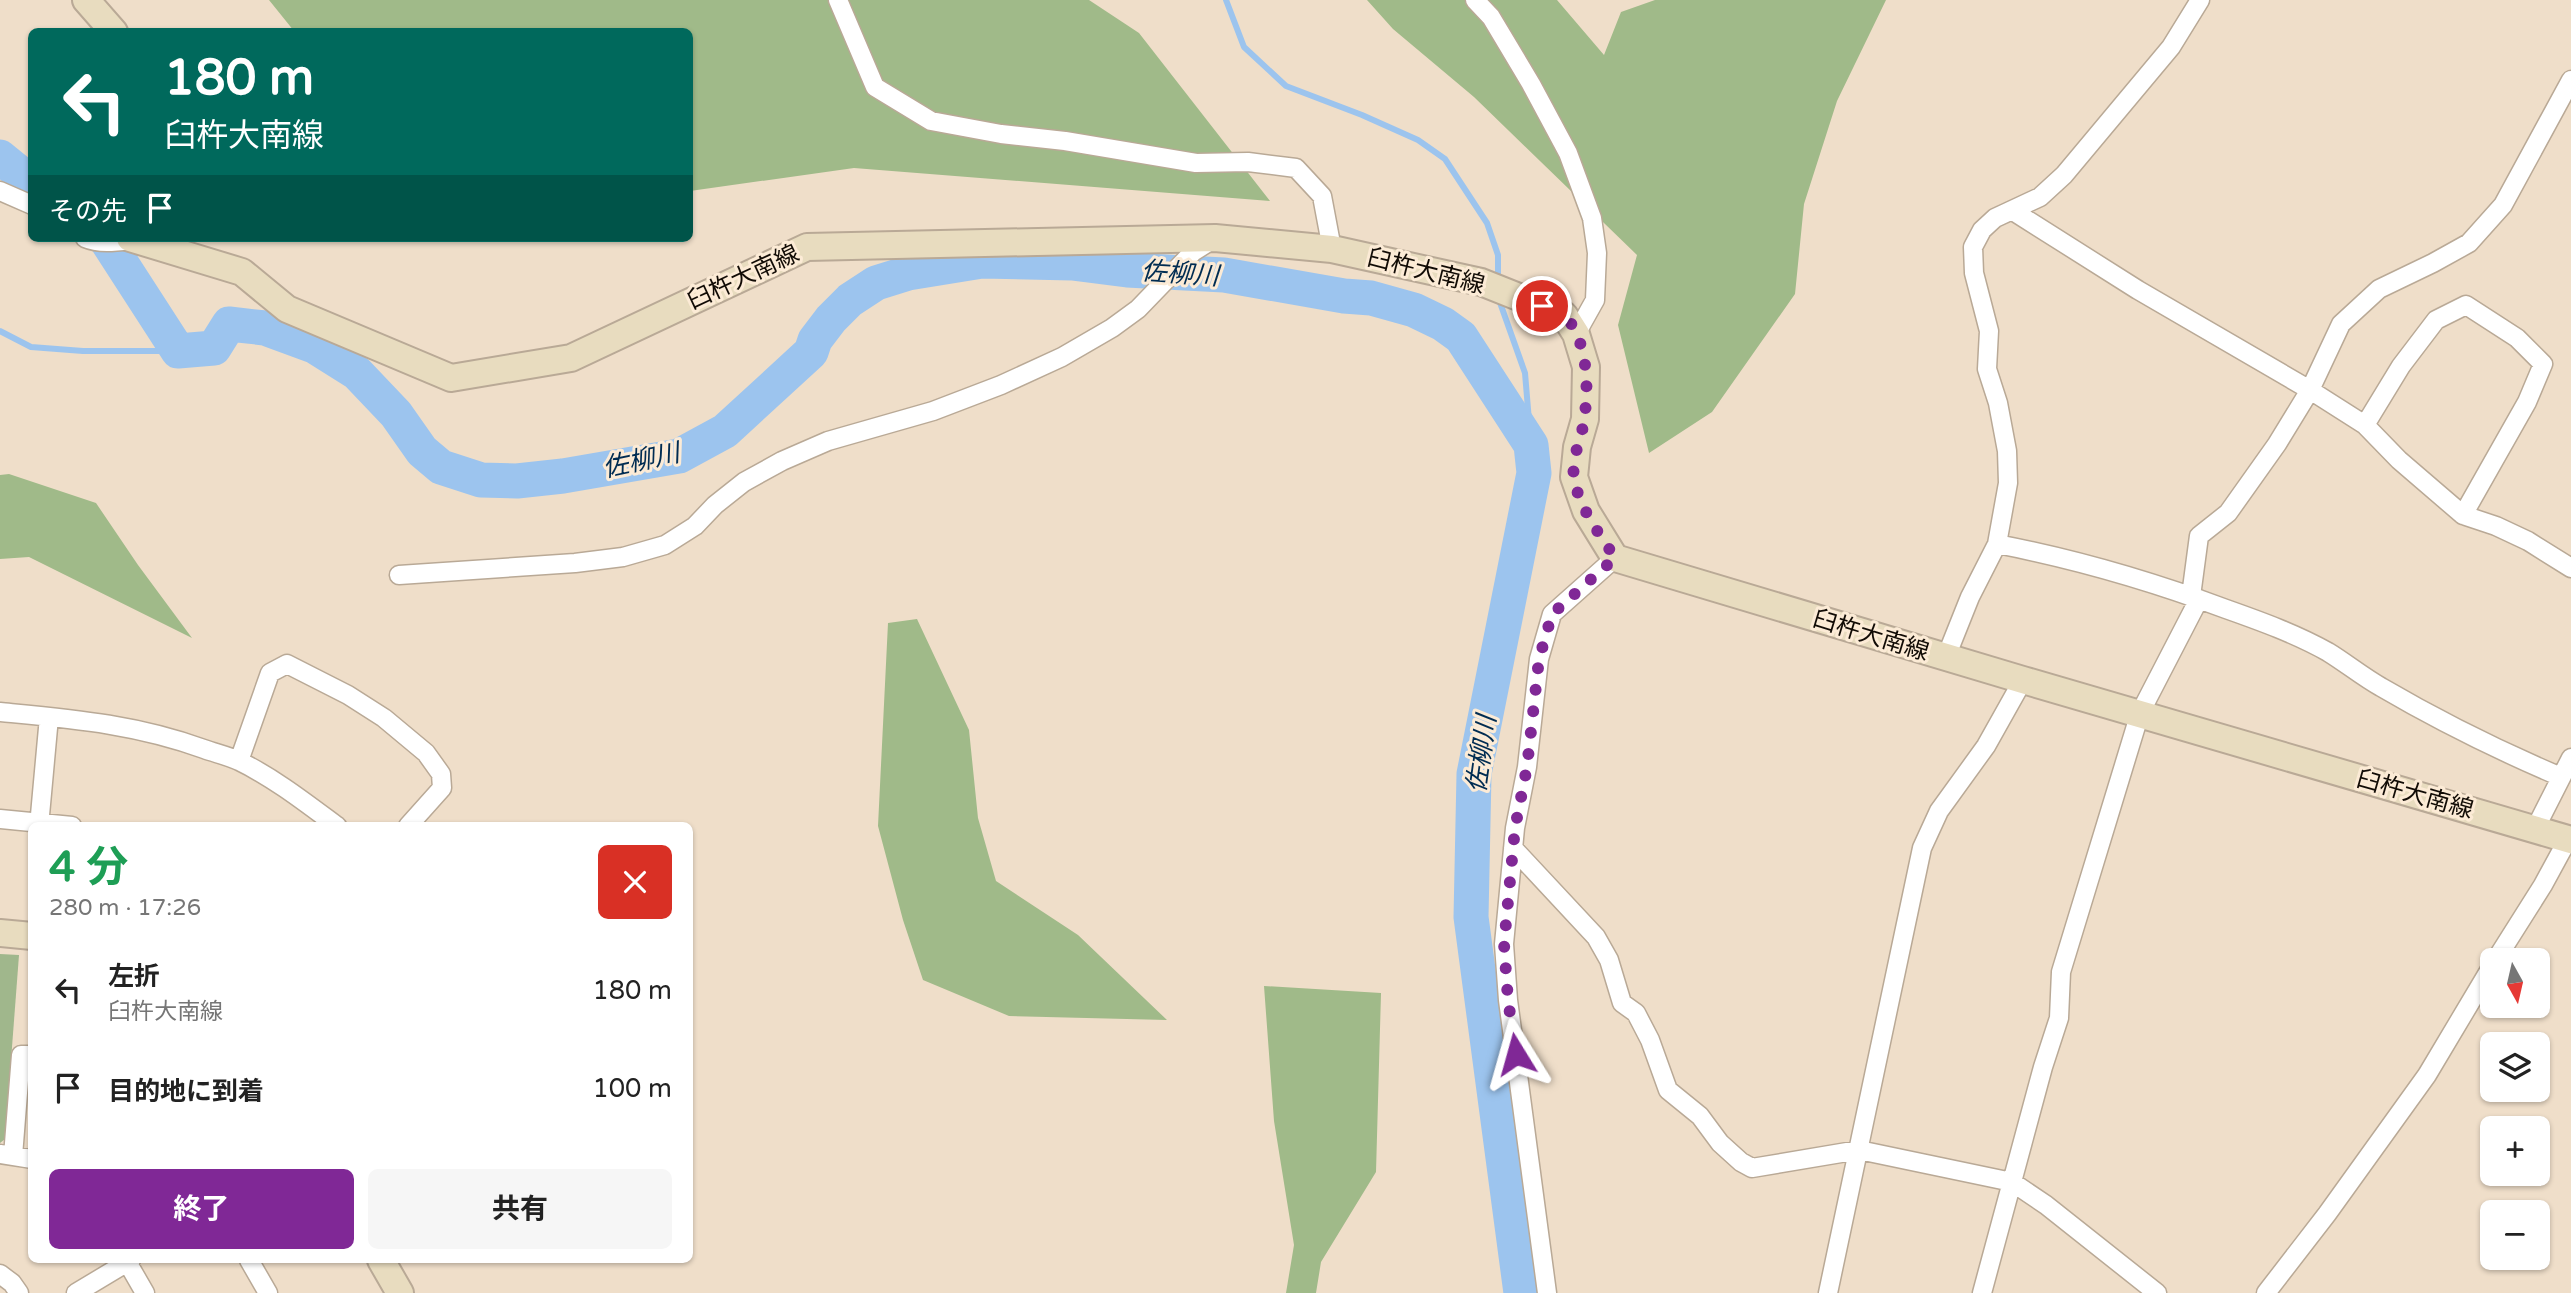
<!DOCTYPE html>
<html lang="ja">
<head>
<meta charset="utf-8">
<style>
	body { margin:0; font-family:"Varela Round","Noto Sans JP",sans-serif; background:#f6f6f6; color:#222; height:100vh; display:flex; flex-direction:column; font-size:26px; white-space:nowrap }
	* { box-sizing:border-box; margin:0 }
	p { font-size:23px; color:#767676 }
	.icon { flex:none; width:38px; height:38px; fill:none; stroke:currentColor; stroke-width:2; stroke-linecap:round; stroke-linejoin:round }
	.map { position:relative; flex:1; overflow:hidden }
	.drawer { position:absolute; left:28px; top:822px; width:665px; height:441px; display:flex; flex-direction:column; background:#fff; border-radius:10px; box-shadow:0 2px 5px #0004 }
	.drawer>* { flex:none }
	.guide { position:absolute; left:28px; top:28px; width:665px; height:214px; border-radius:10px; box-shadow:0 2px 5px #0004; background:#00695c; color:#fff; overflow:hidden }
	.needle { width:46px; rotate:172deg }
	.fabs { position:absolute; left:2480px; top:948px; display:grid; gap:14px }
	.fabs a { display:grid; place-items:center; width:70px; height:70px; border-radius:10px; background:#fff; box-shadow:0 2px 5px #0004; font-size:35px }
	.pin { position:absolute; display:grid; place-items:center; width:60px; height:60px; color:#fff; margin:-30px; border:4px solid #fff; border-radius:50%; box-shadow:0 2px 7px #0007 }
	.me { position:absolute; width:77px; margin:-38px; rotate:352deg; stroke-linejoin:round; filter:drop-shadow(0 0 5px #0008) }
	.turn { display:flex; align-items:center; gap:24px; height:147px; padding:0 21px; font-size:32px }
	.turn .icon { width:91px; height:91px; stroke-width:2.5 }
	.turn b { display:block; font-size:49px; line-height:60px }
	.then { display:flex; align-items:center; height:66px; padding:0 21px; background:#0003; gap:14px; font-size:26px }
	.round { display:grid; place-items:center; flex:none; width:74px; height:74px; border-radius:10px; background:#f6f6f6 }
	.summary { display:flex; align-items:center; justify-content:space-between; height:119px; padding:0 21px }
	h1 { font-size:42px; font-weight:700; line-height:52px; color:#1e9e55 }
	.action { display:flex; gap:14px; margin-top:auto; padding:14px 21px }
	.action a { flex:1; height:80px; border-radius:10px; background:#802896; color:#fff; font-size:28px; font-weight:700; line-height:80px; text-align:center }
	.action a+a { background:#f6f6f6; color:#222 }
	ul { padding:0; list-style:none }
	li { display:flex; align-items:center; gap:21px; height:98px; padding:0 21px }
	li div { flex:1 }
	li b { display:block; font-size:26px }
	li em { font-style:normal }
	.map>svg:first-child { display:block }
	.green { fill:#a0b78c }
	.forest { fill:#a0ba89 }
	.lines { fill:none; stroke-linecap:round; stroke-linejoin:round }
	.stream { stroke:#9cc4ee; stroke-width:6 }
	.river { stroke:#9cc4ee; stroke-width:35 }
	.street-casing { stroke:#b9a996; stroke-width:21 }
	.secondary-casing { stroke:#b9a996; stroke-width:30 }
	.street { stroke:#fff; stroke-width:18 }
	.secondary { stroke:#e8dcbf; stroke-width:26 }
	.route { stroke:#802896; stroke-width:12; stroke-dasharray:0 21.6 }
	.labels { text-anchor:middle; stroke-width:6; stroke-linejoin:round; paint-order:stroke }
	.street-label { font-size:24px; fill:#110b05; stroke:#fcebd6 }
	.water-label { font-size:26px; font-style:italic; fill:#002c52; stroke:#fcebd6 }
</style>
</head>
<body>
<div class="map">
<svg width="2571" height="1293" viewBox="0 0 2571 1293">
	<rect width="100%" height="100%" fill="#efdec9"/>
	<path class="green" d="M0 954 19 955 5 1139 0 1143Z"/>
	<path class="forest" d="M269 0H1089L1139 33 1270 201 854 168 690 191V32L294 31Z
		M1367 0H1557L1604 55 1621 12 1655 0H1886L1837 101 1804 204 1795 294 1712 412 1649 453 1618 325 1637 255 1474 97 1393 29Z
		M9 474 96 503 138 565 192 638 29 557 0 559V475Z
		M917 619 969 730 978 818 996 881 1078 935 1167 1020 1009 1016 923 980 903 920 878 826 888 623Z
		M1264 986 1381 993 1376 1172 1321 1262 1316 1293H1286L1294 1245 1274 1121Z"/>
	<g class="lines">
		<path class="stream" d="M1226 0 1244 47 1286 86 1362 115 1418 140 1445 159 1487 223 1498 255V283
			M1498 297 1525 373 1531 445
			M0 331 31 347 83 351H178"/>
		<path class="river" d="M0 157 32 183
			M105 238 178 351 214 348 229 324 265 328 314 346 357 373 396 414 422 451 441 467 481 480 517 481 563 476 679 456 725 431 811 352 815 340 831 319 850 300 876 283 908 273 982 261 1072 263 1127 270 1224 275 1344 296 1371 298 1414 310 1443 324 1461 337 1531 445 1534 473 1474 774 1471 917 1521 1293"/>
		<defs>
			<path id="street" d="M838 0 875 87 931 121 1001 134 1065 141 1196 163 1248 162 1296 168 1322 196 1332 249
				M1475 0 1491 17 1531 84 1568 153 1592 218 1597 253 1595 300 1576 334
				M0 191 32 205
				M2013 211 2138 290 2310 390 2341 324 2379 289 2433 263 2469 243 2503 205 2571 80
				M85 238C99 244 115 242 130 240
				M2365 425 2401 366 2436 320 2466 305 2517 338 2543 364 2527 402 2463 515
				M1997 544C2075 559 2151 581 2226 609 2260 621 2296 634 2328 652 2346 663 2363 677 2381 687 2439 721 2500 751 2561 777
				M399 575 575 563 623 557 665 545 695 526 715 505 744 482 782 461 828 441 933 411 1001 385 1062 357 1112 328 1138 309 1193 252 1215 238
				M2191 596 2199 536 2228 513 2277 444 2310 390 2365 425 2399 460 2463 515 2496 526 2528 541 2571 568
				M1946 657 1970 597 1997 544 2008 483 2007 451 1998 403 1987 369 1989 331 1974 273 1973 247 1982 230 1995 218 2040 197 2064 175 2171 47 2200 0
				M0 712C72 719 135 724 204 749 215 753 228 756 239 761 274 778 306 803 337 826
				M239 761 270 673 287 664 348 695 384 718 426 753 441 774 442 788 408 826
				M0 819 72 826
				M39 826 49 717
				M2535 829 2571 758
				M1513 848 1596 937 1609 960 1622 1003 1636 1013 1650 1040 1668 1090 1700 1116 1720 1143 1741 1162 1752 1168 1859 1150 2012 1182 2046 1205 2157 1293
				M2495 961 2543 885 2568 839
				M0 1154 32 1159
				M13 1156 21 1055H32
				M126 1260 145 1293
				M249 1260 268 1293
				M0 1274 12 1283 19 1293
				M76 1293 131 1260
				M1547 1293 1508 1000 1504 944 1515 828 1527 767 1539 659 1552 614 1615 558
				M1828 1293 1922 848 1939 811 1986 746 2023 680
				M1982 1293 2043 1067 2059 1018 2061 972 2140 713 2199 599
				M2266 1293 2327 1214 2427 1075 2492 966"/>
			<path id="secondary" d="M86 0 114 32
				M130 238 242 272 287 309 451 378 571 358 807 247 1215 238 1332 249 1481 282 1564 315 1576 334 1586 367 1585 419 1577 447 1574 477 1586 511 1615 558 2023 680 2571 840
				M0 933 32 936
				M381 1260 400 1293"/>
		</defs>
		<use href="#street" class="street-casing"/>
		<use href="#secondary" class="secondary-casing"/>
		<use href="#street" class="street"/>
		<use href="#secondary" class="secondary"/>
	</g>
	<g class="lines">
		<path class="route" d="M1516 1054 1508 1000 1504 944 1515 828 1527 767 1539 659 1552 614 1615 558C1600 534 1578 507 1574 477 1571 458 1582 438 1584 420 1589 388 1588 342 1566 317 1561 311 1549 309 1542 306"/>
	</g>
	<g class="labels">
		<g class="street-label">
			<text transform="translate(1426 271) rotate(14)" y="8">臼杵大南線</text>
			<text transform="translate(743 277) rotate(-25)" y="8">臼杵大南線</text>
			<text transform="translate(1871 635) rotate(17)" y="8">臼杵大南線</text>
			<text transform="translate(2415 794) rotate(16)" y="8">臼杵大南線</text>
		</g>
		<g class="water-label">
			<text transform="translate(1180 273) rotate(4)" y="9">佐柳川</text>
			<text transform="translate(641 460) rotate(-12)" y="9">佐柳川</text>
			<text transform="translate(1481 754) rotate(-82)" y="9">佐柳川</text>
		</g>
	</g>
</svg>
<div class="fabs">
<a><svg class="needle" viewBox="-14 -14 28 28"><path d="M0-13l5 13h-10z" fill="#e53935"/><path d="M0 13l5-13h-10z" fill="#767676"/></svg></a>
<a><svg class="icon" aria-label="layers" viewBox="0 0 24 24"><path d="M12 4l9 5-9 5-9-5zM3 14l9 5 9-5"/></svg></a>
<a>+</a>
<a>−</a>
</div>
<div class="pin" style="left:1542px;top:306px;background:#d93025"><svg class="icon" aria-label="arrive" viewBox="0 0 24 24"><path d="M6 21V4h12l-3 4 3 4H6"/></svg></div>
<svg class="me" style="left:1516px;top:1054px" viewBox="-20 -20 40 40"><path d="M0-17L14 15 0 8-14 15z" fill="#802896" stroke="#fff" stroke-width="4"/></svg>
<div class="guide">
<div class="turn"><svg class="icon" aria-label="left" viewBox="0 0 24 24"><path d="M17 20v-9H6M10 6l-5 5 5 5"/></svg><div><b>180 m</b>臼杵大南線</div></div>
<div class="then">その先<svg class="icon" aria-label="arrive" viewBox="0 0 24 24"><path d="M6 21V4h12l-3 4 3 4H6"/></svg></div>
</div>
<section class="drawer">
<div class="summary"><div><h1>4 分</h1><p>280 m · 17:26</p></div><a class="round" style="background:#d93025;color:#fff"><svg class="icon" aria-label="close" viewBox="0 0 24 24"><path d="M6 6l12 12M18 6L6 18"/></svg></a></div>
<ul>
<li><svg class="icon" aria-label="left" viewBox="0 0 24 24"><path d="M17 20v-9H6M10 6l-5 5 5 5"/></svg><div><b>左折</b><p>臼杵大南線</p></div><em>180 m</em></li>
<li><svg class="icon" aria-label="arrive" viewBox="0 0 24 24"><path d="M6 21V4h12l-3 4 3 4H6"/></svg><div><b>目的地に到着</b></div><em>100 m</em></li>
</ul>
<div class="action"><a>終了</a><a>共有</a></div>
</section>
</div>
</body>
</html>
